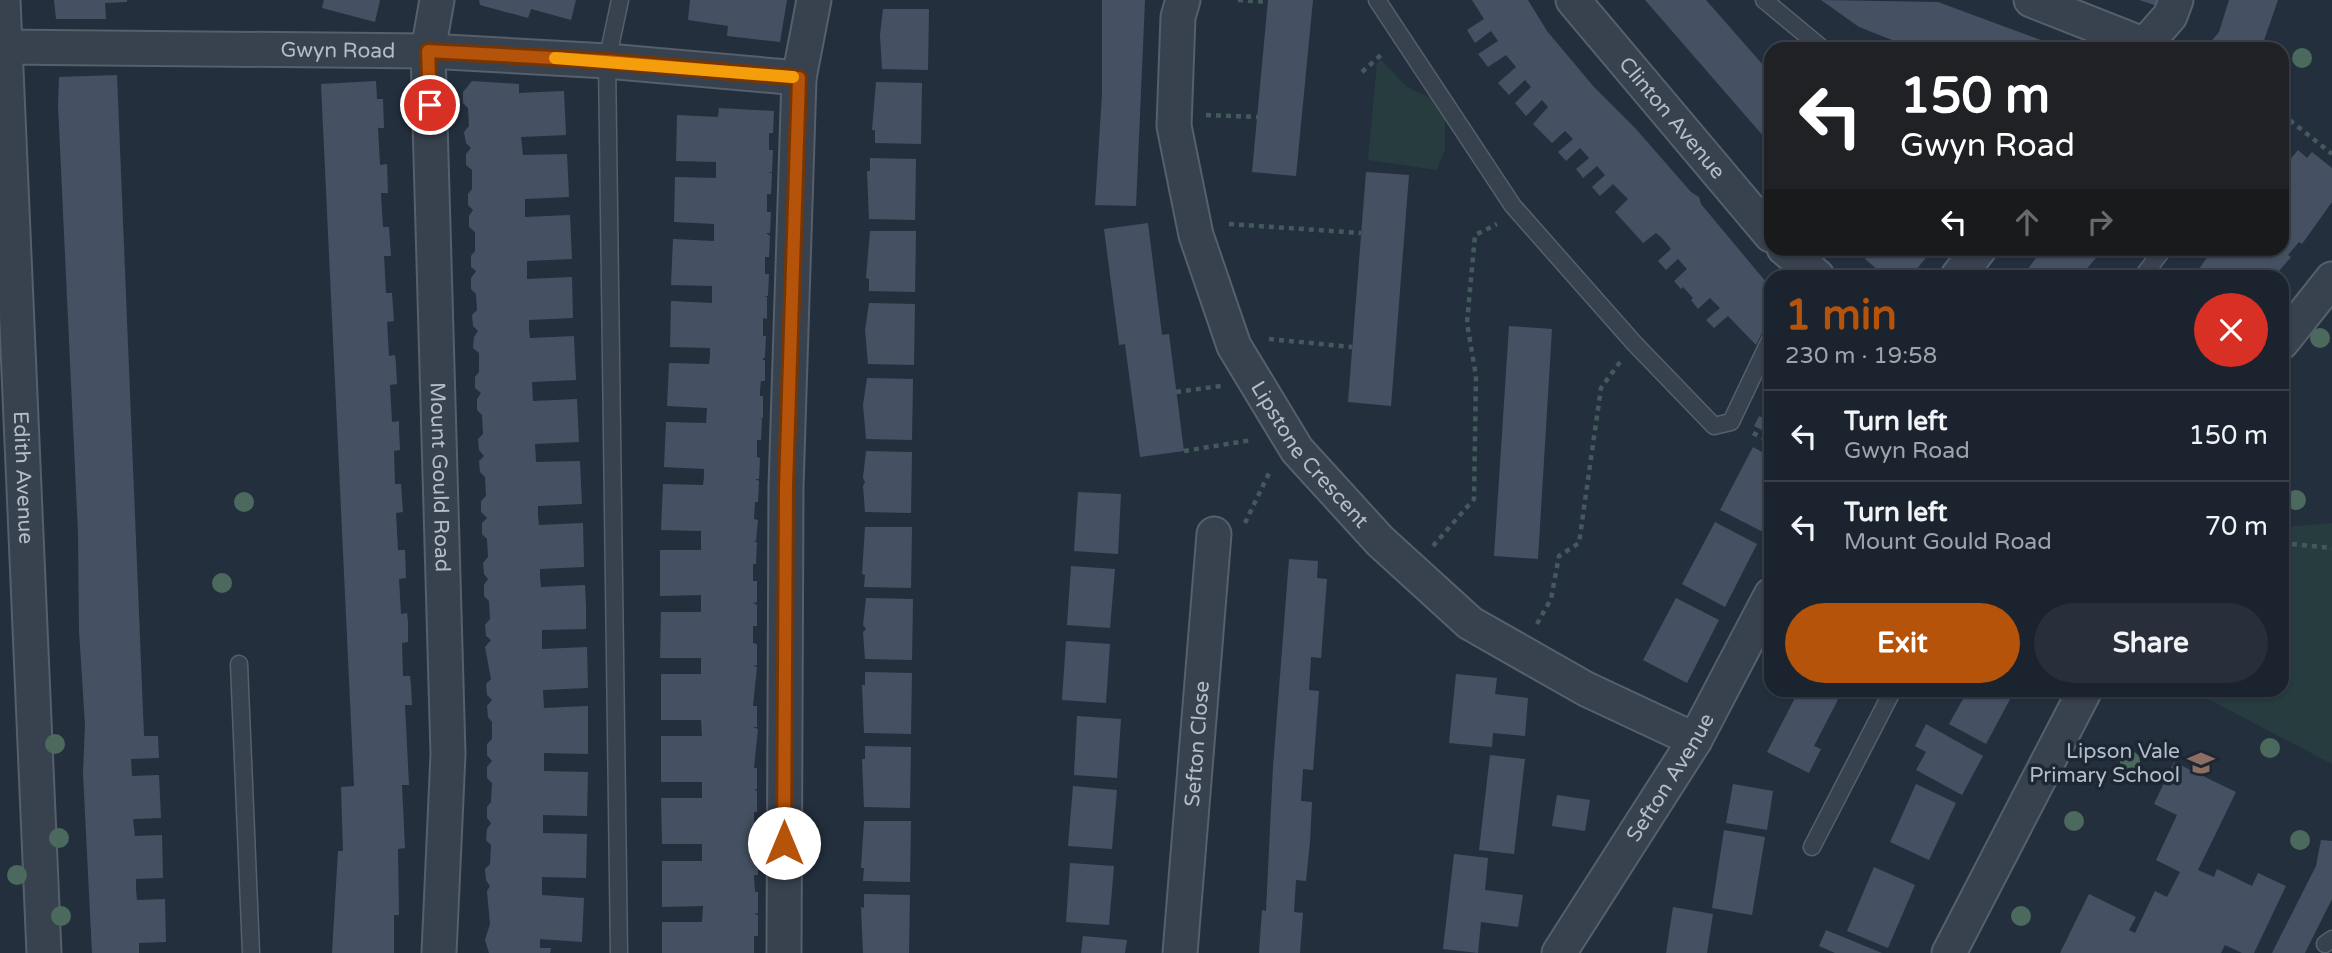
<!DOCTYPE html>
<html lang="en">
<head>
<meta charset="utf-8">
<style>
	body { margin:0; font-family:"Varela Round",sans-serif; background:#282f3a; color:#f1f3f6; height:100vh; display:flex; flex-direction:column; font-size:26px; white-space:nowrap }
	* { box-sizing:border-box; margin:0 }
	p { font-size:23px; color:#a0a4aa }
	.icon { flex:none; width:38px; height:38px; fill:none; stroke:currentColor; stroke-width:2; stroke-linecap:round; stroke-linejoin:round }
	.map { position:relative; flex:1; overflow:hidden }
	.details { position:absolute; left:1764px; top:270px; width:525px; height:427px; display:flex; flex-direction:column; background:#1b232e; border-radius:21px; box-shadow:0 2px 5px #0004,0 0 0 2px #39404a }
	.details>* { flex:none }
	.hud { position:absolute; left:1764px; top:42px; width:525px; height:214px; border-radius:21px; box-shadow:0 2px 5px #0004,0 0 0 2px #39404a; background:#202124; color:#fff; overflow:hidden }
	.pin { position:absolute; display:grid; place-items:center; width:60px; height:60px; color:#fff; margin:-30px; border:4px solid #fff; border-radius:50%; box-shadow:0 2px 7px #0007 }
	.me { position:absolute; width:77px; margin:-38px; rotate:0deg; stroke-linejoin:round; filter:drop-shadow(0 0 5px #0008) }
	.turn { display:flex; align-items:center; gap:24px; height:147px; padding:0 21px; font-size:32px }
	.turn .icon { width:91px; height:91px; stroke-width:2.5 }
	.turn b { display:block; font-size:49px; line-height:60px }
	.lanes { display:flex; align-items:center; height:66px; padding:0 21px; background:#0003; justify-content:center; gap:35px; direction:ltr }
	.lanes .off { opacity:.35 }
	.round { display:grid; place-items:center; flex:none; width:74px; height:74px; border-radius:37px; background:#282f3a }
	.headline { display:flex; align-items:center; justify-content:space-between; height:119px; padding:0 21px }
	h1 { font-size:42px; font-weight:700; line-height:52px; color:#b45309 }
	.cta { display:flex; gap:14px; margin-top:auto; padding:14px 21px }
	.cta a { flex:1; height:80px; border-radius:42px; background:#b45309; color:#fff; font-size:28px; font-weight:700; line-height:80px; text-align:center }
	.cta a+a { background:#282f3a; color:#f1f3f6 }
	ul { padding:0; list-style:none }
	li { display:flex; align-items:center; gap:21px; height:91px; padding:0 21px; border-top:2px solid #39404a }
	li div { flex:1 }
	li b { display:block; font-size:26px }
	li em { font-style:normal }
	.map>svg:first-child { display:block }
	.green { fill:#263c3f }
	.building { fill:#455162 }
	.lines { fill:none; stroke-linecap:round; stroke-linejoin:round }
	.service-casing { stroke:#565f6c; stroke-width:19 }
	.minor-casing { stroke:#565f6c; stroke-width:37 }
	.path { stroke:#44595c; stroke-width:4.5; stroke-dasharray:5 5; stroke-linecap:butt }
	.service { stroke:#38414e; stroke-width:16 }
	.minor { stroke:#38414e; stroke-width:33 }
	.tree { fill:#4b6a5d }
	.route-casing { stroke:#753606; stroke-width:18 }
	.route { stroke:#b45309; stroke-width:12 }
	.slow { stroke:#f59e0b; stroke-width:12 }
	.labels { text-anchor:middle; stroke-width:7; stroke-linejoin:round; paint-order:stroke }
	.street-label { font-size:21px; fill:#b4bcc9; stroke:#1d2633 }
	.poi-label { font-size:21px; fill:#b4bcc9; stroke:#1d2633; text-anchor:end }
</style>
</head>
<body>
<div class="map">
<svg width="2332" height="953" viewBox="0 0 2332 953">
	<rect width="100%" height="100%" fill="#242f3e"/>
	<path class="green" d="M1381 60 1407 87 1437 101 1445 116V149L1437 170 1368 160 1377 63Z
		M2332 523V764L2191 690H2282V527Z"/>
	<path class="building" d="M54 0H127V2L105 3 106 19H56Z
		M324 0H380L375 22 322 8Z
		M479 0H576L571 20 531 9 528 18 480 5Z
		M690 0H787L780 42 727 36 728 26 688 20Z
		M1102 0H1145L1136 206 1095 205 1102 94Z
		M1268 0H1313L1296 176 1252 172Z
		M1472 0H1528L1547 31 1594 87 1636 129 1691 192 1699 197 1701 204 1771 288V315L1756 345 1728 316 1714 328 1706 320 1720 308 1710 298 1698 309 1691 300 1693 298 1683 287 1681 289 1674 281 1687 269 1678 259 1666 270 1658 261 1671 249 1662 238 1656 233 1643 243 1615 212 1628 199 1613 184 1600 196 1592 187 1605 175 1597 166 1583 178 1576 169 1589 158 1580 148 1566 161 1558 152 1573 139 1565 131 1552 143 1533 124 1548 107 1542 100 1526 116 1515 103 1531 87 1525 80 1509 95 1498 83 1516 67 1506 55 1488 67 1478 54 1498 41 1491 31 1475 43 1467 30 1484 19Z
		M1645 0H1706L1771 74V145Z
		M1821 0 1938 2 2054 45 2056 49H1915L1859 27Z
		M2139 0H2160L2158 6Z
		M2229 0H2278L2261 49H2205L2219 32Z
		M883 9H929L928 70 882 69 880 35Z
		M117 75 144 736H158L159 758 131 759 132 776 159 775 161 818 133 819 135 836 162 835 163 878 136 879V890L137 900 165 899 166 942 139 943V953H92L83 773 85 725 79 631 78 533 58 105 59 77Z
		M376 81 377 99H383L384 128H378L380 165 387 164 388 193H381L383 227H389L391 256H384L386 293H392L394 321 387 322 389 356 395 355 396 364 397 384 390 385 392 422 399 421V430L400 450 394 451 395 484H401L403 512 396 513 398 550H405L406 578 399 579 401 614 407 613 408 622V642L402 643 403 676H410L411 685 412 705H405L409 785H402L405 848 398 849 399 915H394V953H332L338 851H343L341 787 354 786 321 84Z
		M472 81 519 84V93L564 91 566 135 521 137 523 155 567 154 569 197 525 199V217L570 215 572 259 527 261V279L572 277 573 318 529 320V329L530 338 574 336 576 380 532 382 533 401 577 399 579 442 535 444 536 462 580 461 582 504 538 506V516L539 525 583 523 584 567 540 569V577L541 587 585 585 586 607V629L542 630V649L587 647 588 688 543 690 544 708 588 706V754L544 753V771L588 772 587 816 543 815V833L587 834 586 878 542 877V895L584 898 582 942 540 939V948H551L550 953H489L485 940 490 924 487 891 490 886 486 880 485 869 490 864 491 845 486 840 487 829 491 823 487 818V807L491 802 492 783 487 778V767L492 761 487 755V744L492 739V722L488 717 487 706 492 700 487 695 486 684 491 679 485 647 491 640 486 636 485 625 490 619 489 601 484 596V585L488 579 484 574 483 563 488 557 487 539 482 534V523L487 518 481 512V501L486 496 485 477 480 472 479 461 484 456 479 450 478 439 483 434 482 415 477 410V399L481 393 475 388V377L479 372V353L473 348 474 337 478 331 473 326 472 315 477 310 476 294 471 289V278L476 271 471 267V256L475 251V232L469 227V216L473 210 468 205V194L472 189V170L466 165V154L471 148 466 143 464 132 469 126 468 108 463 103V92Z
		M876 82 922 83 921 144 875 143V130H872Z
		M719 108 774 111 773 133H769V150H773L772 172H768L772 173 771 194H767V212H771L770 233H766L770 236 769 257H765V274H769L768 296H764L767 297V319L763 318V336H766L765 357 762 360H765V381H761L760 389V396H763V418L759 419H762L761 440H757V457L760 458 759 479H755L759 481 758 502H755L754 519 758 520 756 541 753 542H757L756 564H753V581H757V602L753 603 757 605V626H753V643L757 644V665L753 666 757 667 753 706H757V727H753L758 729 754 768H757V789H754L757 791V812H754V830H758V851H754L758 853V875H754L755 892H758V913L754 914 758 915V936H754V953H662V922H702L703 906 662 907V861H702V844H662L661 798H702V782H661V736H702L701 720H661V674H701V658H660L661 612H701V595L660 596V550H701V531L661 530 663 484 703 485 704 477V469L664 467 666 422 706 423 707 408 667 406 669 363 709 364 710 356V348L670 347 671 301 712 303V286L671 285 673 239 714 241V224L674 222 675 177 716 178V162L676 161 677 115 718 117Z
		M2298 150 2307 158 2312 152 2332 168V202L2302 244 2299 242 2288 255 2291 257 2279 271 2276 269 2275 276H2201L2196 273 2214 248H2282V169Z
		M870 158 916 159 915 220 869 219 867 171H870Z
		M1366 172 1409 175 1391 406 1348 402Z
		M1148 223 1162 335 1169 334 1184 451 1140 457 1125 344 1119 345 1104 229Z
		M870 231H916L915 292 869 291V279L866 278Z
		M1874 248H1934L1911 276H1885L1865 259Z
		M2043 248H2104L2081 276H2023Z
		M869 303 915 304 914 365 868 364 865 330Z
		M1509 326 1552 329 1538 559 1494 556Z
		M867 378 913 379 912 440 866 439 863 405Z
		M1759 416 1771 422V435L1754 426Z
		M1753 447 1771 457V517L1763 532 1720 510Z
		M866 451 912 452 911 513 865 512 863 486 865 482 863 478Z
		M1078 492 1121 494 1118 554 1074 551Z
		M1715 522 1757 544 1725 607 1682 584Z
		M865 527H912L911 588 864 587 865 575 862 574Z
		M1289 559 1318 561 1317 578 1327 579 1321 658 1311 657 1309 690 1319 691 1313 770 1303 769 1301 801 1312 802 1310 842 1306 881 1296 880 1294 912 1303 913 1300 953H1259L1262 910 1266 911 1273 767Z
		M1071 566 1115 569 1110 628 1067 625Z
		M866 598 913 599 912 660 865 659 863 632 866 629 863 625Z
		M1676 598 1719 620 1687 683 1643 660Z
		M1066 641 1110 644 1106 703 1062 700Z
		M865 672 912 673 911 734 864 733 862 685H865Z
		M1456 674 1497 678 1495 694 1528 698 1525 736 1493 733 1492 747 1449 743Z
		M1799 690H1843L1814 746 1821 749 1809 773 1767 752Z
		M1968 690H2015L1986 744 1949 724Z
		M1077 716 1121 719 1117 778 1074 775Z
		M1926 724 1983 756 1962 795 1916 770 1926 752 1915 746Z
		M865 746 911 747 910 808 864 807 862 759H865Z
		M1490 755 1525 759 1514 854 1479 850Z
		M2174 762 2236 792 2198 870 2214 877 2217 869 2252 886 2258 873 2286 886 2254 953H2242L2225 945 2221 953H2060L2089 894 2136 917 2129 930 2135 933 2155 891 2167 897 2180 872 2156 860 2177 815 2154 804Z
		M1733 784 1773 791 1767 830 1726 823Z
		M1916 784 1956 803 1929 860 1890 842Z
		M1073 786 1117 790 1112 849 1068 846Z
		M1557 795 1590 800 1585 831 1552 826Z
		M864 821H911L910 882 863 881 864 868H861Z
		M1724 830 1765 837 1752 915 1712 908Z
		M2321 840 2332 841V899L2305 953H2272L2316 866Z
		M1454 854 1488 858 1485 890 1523 895 1518 927 1481 922 1478 953 1443 949Z
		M1070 863 1114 866 1109 925 1066 922Z
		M1874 867 1915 885 1888 948 1847 931Z
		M864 894 910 895 909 953H863L861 907 864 908Z
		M1673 907 1713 914 1707 953H1666Z
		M1826 930 1882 953H1835L1819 946Z
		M1083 936 1127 940 1125 953H1081Z"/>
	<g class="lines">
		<defs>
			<path id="service" d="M1377 0 1513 206 1634 343 1714 426 1731 422 1771 338
				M1764 0 1823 49
				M2143 276 2164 248
				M239 664 251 953
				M1812 847 1893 690
				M2325 944 2332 939
				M619 953 607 61 620 0"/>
			<g id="minor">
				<path id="s1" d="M3 0 44 953"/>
				<path id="s2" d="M437 0 428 51 448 754 439 953"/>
				<path id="s3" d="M1183 0 1178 17 1174 126 1196 235 1234 346 1297 450 1380 541 1470 623 1586 689 1695 740"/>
				<path id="s4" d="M1573 0 1771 235"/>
				<path d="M2031 0 2145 45"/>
				<path id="s5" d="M0 47 428 51 607 61 799 78"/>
				<path d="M2141 49 2170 16 2176 0"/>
				<path d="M1784 248 1817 276"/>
				<path d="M1958 276 1980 248"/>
				<path d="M2282 342 2332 279"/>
				<path d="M784 953 786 487 799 78 814 0"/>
				<path id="s6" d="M1180 953 1214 534"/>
				<path id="s7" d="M1559 953 1695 740 1771 595"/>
				<path d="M1949 953 2085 690"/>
			</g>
		</defs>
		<use href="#service" class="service-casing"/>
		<use href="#minor" class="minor-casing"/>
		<path class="path" d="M1238 0 1268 2
			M1362 72 1382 54
			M2282 114 2332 154
			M1206 115 1258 117
			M1229 224 1361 233
			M1269 339 1352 347
			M1176 392 1221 386
			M1753 433 1771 442
			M1184 451 1252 440
			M1245 523 1270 471
			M2282 543 2332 548
			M1433 546 1474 499 1476 376 1467 323 1475 235 1497 224
			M1537 624 1551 599 1559 556 1579 543 1601 388 1620 362"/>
		<use href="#service" class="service"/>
		<use href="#minor" class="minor"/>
	</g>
	<g class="tree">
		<circle cx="2302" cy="58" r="10"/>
		<circle cx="2320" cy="338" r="10"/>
		<circle cx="2296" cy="500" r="10"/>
		<circle cx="244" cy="502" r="10"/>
		<circle cx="222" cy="583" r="10"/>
		<circle cx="55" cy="744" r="10"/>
		<circle cx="2270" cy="748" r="10"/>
		<circle cx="2130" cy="761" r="10"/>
		<circle cx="2074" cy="821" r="10"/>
		<circle cx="59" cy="838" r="10"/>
		<circle cx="2300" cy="840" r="10"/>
		<circle cx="17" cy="875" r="10"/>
		<circle cx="61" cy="916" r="10"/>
		<circle cx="2021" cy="916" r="10"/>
	</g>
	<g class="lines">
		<defs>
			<path id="route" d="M430 105 428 51 607 61 799 78 786 487 784 843"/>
		</defs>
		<use href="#route" class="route-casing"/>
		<use href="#route" class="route"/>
		<path class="slow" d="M555 58 793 77"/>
	</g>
	<defs>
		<symbol id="school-bare" viewBox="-9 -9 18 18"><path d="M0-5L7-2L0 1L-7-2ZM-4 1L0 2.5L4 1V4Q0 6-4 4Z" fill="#8d6e63" stroke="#1d2633" stroke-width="2.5" paint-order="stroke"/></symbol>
	</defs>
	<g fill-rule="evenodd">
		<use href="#school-bare" x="2182" y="744" width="38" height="38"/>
	</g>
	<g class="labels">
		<g class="street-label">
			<text dy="7" stroke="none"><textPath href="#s5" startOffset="338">Gwyn Road</textPath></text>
			<text dy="7" stroke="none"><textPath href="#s4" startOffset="154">Clinton Avenue</textPath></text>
			<text dy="7" stroke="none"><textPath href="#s3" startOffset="488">Lipstone Crescent</textPath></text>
			<text dy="7" stroke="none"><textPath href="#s2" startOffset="478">Mount Gould Road</textPath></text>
			<text dy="7" stroke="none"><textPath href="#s1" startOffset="478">Edith Avenue</textPath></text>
			<text dy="7" stroke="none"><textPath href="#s6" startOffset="210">Sefton Close</textPath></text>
			<text dy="7" stroke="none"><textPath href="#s7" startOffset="208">Sefton Avenue</textPath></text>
		</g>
		<g class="poi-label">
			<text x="2180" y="758">Lipson Vale<tspan x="2180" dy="24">Primary School</tspan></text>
		</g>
	</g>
</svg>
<div class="pin" style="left:430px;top:105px;background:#d93025"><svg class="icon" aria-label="arrive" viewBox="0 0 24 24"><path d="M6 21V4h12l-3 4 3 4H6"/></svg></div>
<svg class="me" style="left:784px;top:843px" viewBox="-20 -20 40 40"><circle r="19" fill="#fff"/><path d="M0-13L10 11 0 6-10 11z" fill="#b45309"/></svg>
<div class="hud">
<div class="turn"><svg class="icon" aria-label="left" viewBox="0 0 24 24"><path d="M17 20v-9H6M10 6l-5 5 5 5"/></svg><div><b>150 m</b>Gwyn Road</div></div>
<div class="lanes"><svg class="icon" aria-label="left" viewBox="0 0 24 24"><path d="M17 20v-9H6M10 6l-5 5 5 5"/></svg><svg class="icon off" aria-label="ahead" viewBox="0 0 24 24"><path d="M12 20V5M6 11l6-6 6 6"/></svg><svg class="icon off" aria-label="right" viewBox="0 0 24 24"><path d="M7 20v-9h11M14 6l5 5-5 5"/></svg></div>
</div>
<section class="details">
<div class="headline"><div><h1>1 min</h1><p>230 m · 19:58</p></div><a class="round" style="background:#d93025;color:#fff"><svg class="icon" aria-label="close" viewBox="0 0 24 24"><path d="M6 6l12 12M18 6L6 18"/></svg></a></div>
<ul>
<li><svg class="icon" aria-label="left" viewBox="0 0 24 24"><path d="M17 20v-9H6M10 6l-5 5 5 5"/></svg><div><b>Turn left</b><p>Gwyn Road</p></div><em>150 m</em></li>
<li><svg class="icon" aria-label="left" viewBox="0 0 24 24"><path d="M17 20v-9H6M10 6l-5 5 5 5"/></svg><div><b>Turn left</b><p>Mount Gould Road</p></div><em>70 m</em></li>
</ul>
<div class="cta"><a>Exit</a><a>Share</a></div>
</section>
</div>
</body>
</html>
